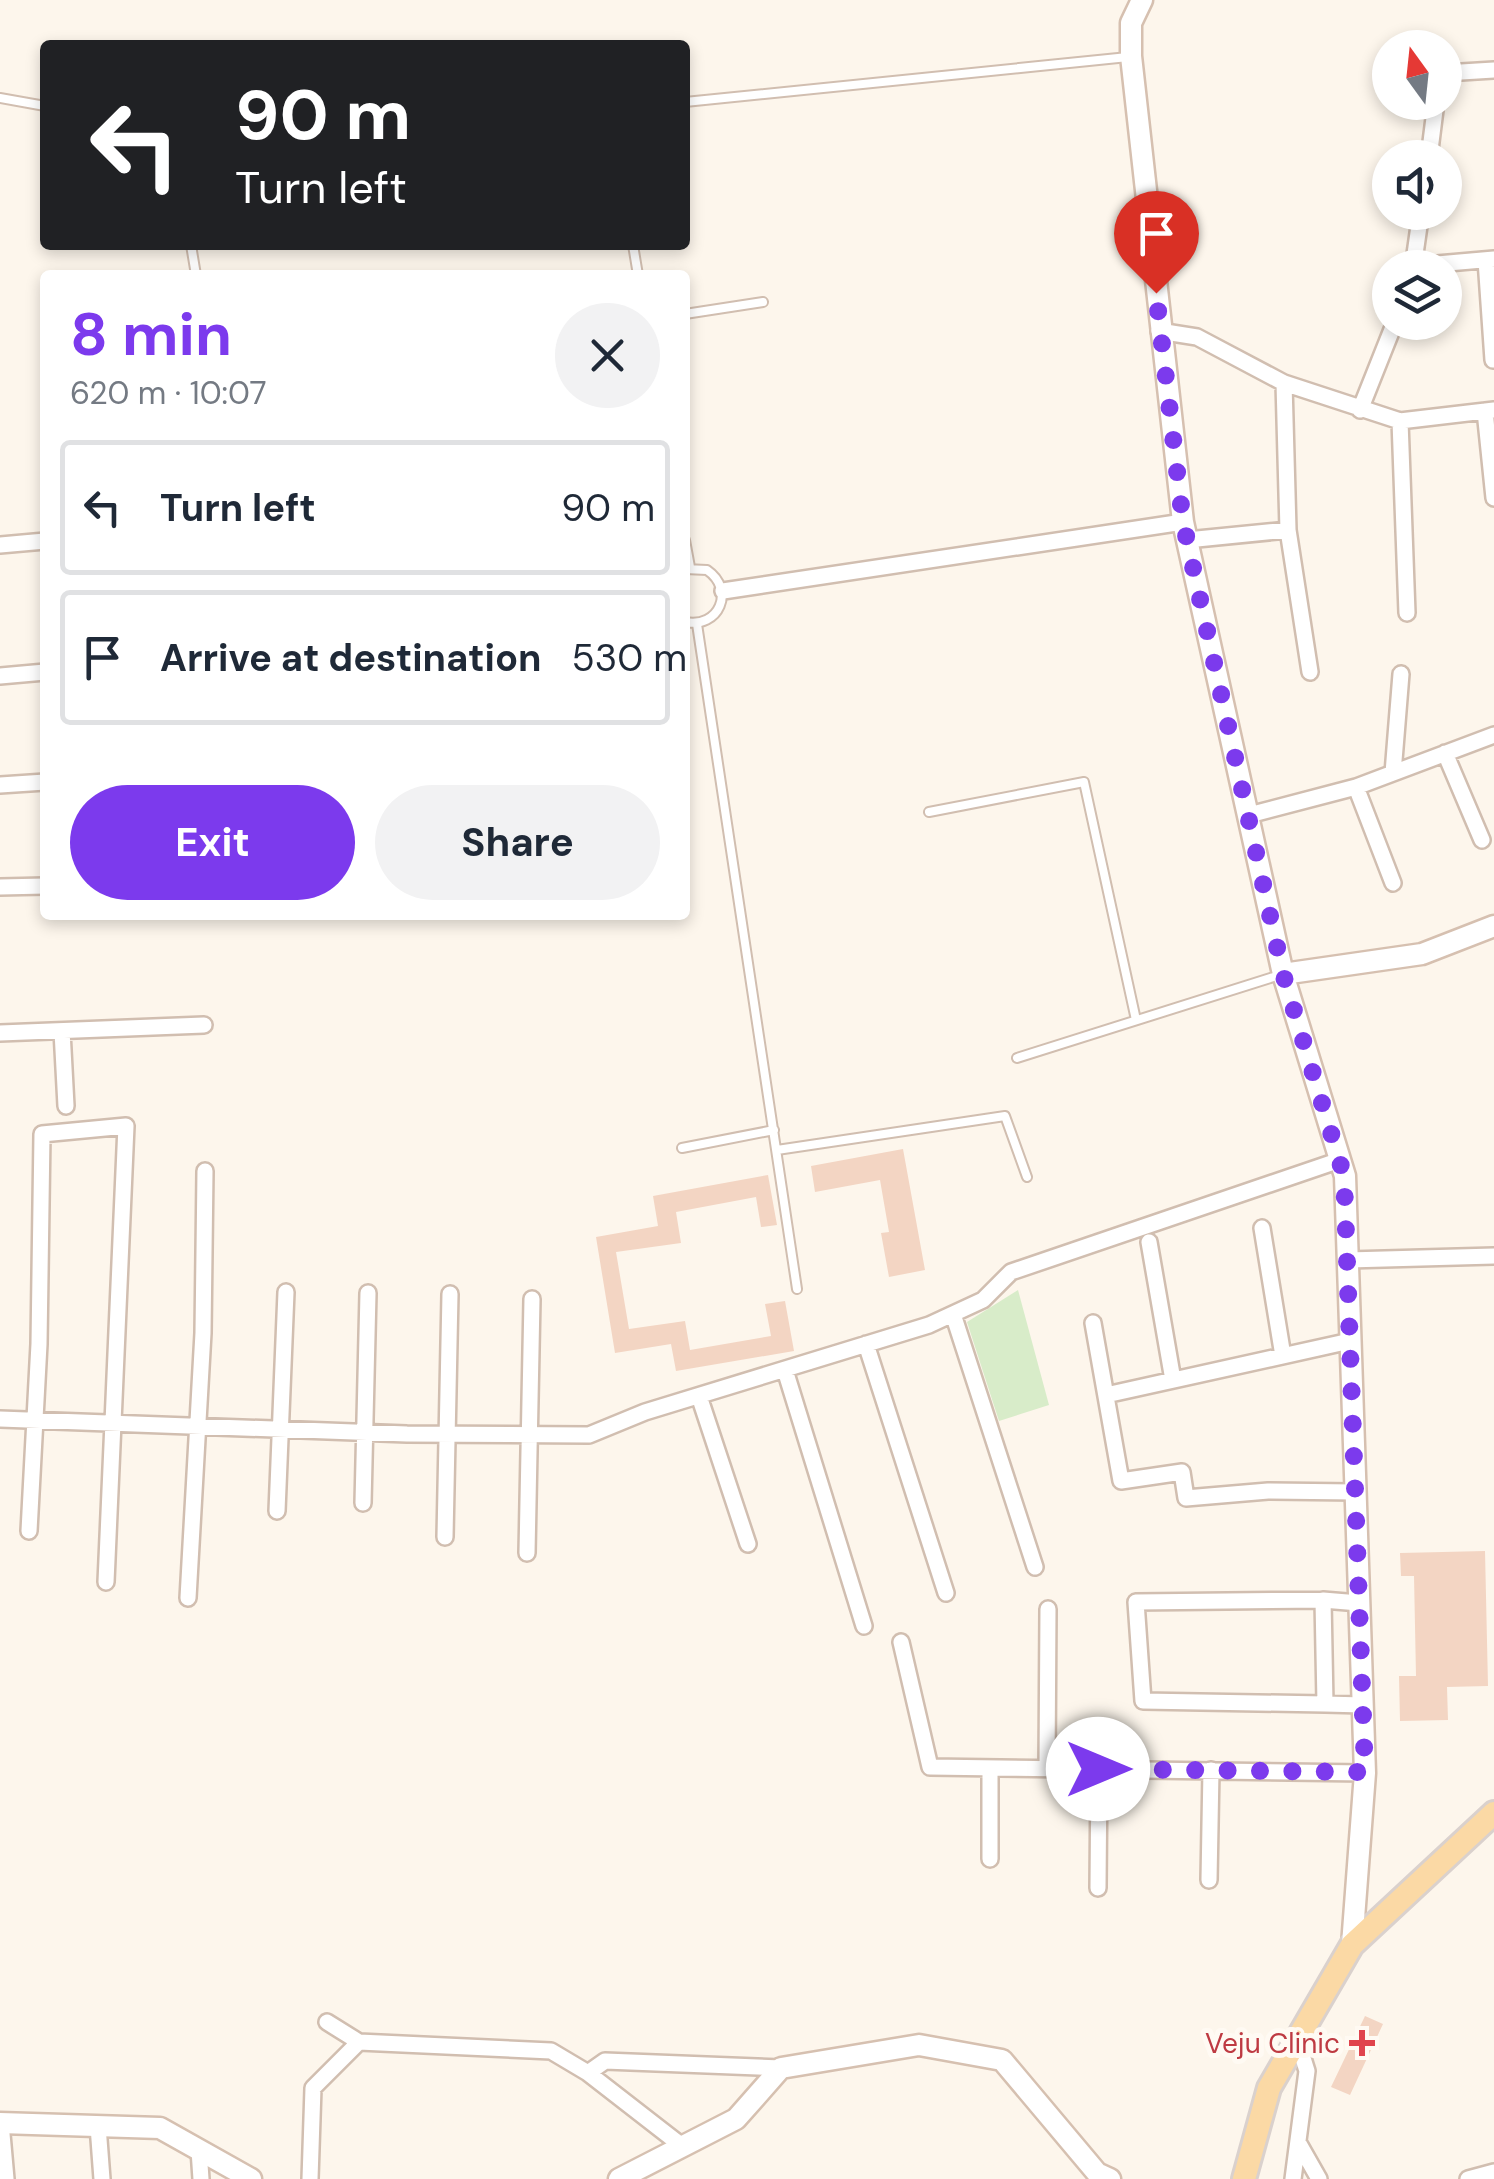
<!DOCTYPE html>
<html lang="en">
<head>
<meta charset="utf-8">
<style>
	body { margin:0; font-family:"DM Sans",sans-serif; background:#f2f2f3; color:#1f2937; height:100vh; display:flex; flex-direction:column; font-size:38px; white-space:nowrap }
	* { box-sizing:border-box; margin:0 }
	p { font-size:32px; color:#747a83 }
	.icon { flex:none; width:55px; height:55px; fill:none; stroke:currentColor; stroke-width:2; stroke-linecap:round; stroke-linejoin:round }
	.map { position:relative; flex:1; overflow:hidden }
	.details { position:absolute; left:40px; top:270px; width:650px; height:650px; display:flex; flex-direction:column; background:#fff; border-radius:10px; box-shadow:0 5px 15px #0003 }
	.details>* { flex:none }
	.guide { position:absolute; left:40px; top:40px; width:650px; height:210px; border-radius:10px; box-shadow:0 5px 15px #0003; background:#202124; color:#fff; overflow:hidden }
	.needle { width:65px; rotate:345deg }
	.buttons { position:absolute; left:1372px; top:30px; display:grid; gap:20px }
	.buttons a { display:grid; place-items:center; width:90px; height:90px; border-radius:50%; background:#fff; box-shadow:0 5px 15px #0003; font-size:50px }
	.pin { position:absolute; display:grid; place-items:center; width:85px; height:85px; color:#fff; margin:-102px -42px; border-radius:50% 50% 50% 0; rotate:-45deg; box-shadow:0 0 10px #0007 }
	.pin .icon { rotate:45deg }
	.me { position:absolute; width:110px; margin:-55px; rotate:90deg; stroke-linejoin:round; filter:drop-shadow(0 0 8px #0008) }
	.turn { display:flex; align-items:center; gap:35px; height:210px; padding:0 30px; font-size:45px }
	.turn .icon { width:130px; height:130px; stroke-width:2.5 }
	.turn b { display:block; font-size:70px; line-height:85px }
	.round { display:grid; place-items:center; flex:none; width:105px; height:105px; border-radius:52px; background:#f2f2f3 }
	.overview { display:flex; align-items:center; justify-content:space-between; height:170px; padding:0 30px }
	h1 { font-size:60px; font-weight:700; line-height:75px; color:#7c3aed }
	.action { display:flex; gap:20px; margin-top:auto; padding:20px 30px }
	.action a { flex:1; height:115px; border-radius:60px; background:#7c3aed; color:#fff; font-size:40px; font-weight:700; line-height:115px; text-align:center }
	.action a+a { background:#f2f2f3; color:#1f2937 }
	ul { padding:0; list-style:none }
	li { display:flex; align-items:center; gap:30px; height:135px; margin:0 20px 15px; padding:0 10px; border:5px solid #e0e1e3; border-radius:10px }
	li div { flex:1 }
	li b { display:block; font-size:38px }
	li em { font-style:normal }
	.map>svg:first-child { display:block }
	.green { fill:#d8ecc9 }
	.building { fill:#f3d5c3 }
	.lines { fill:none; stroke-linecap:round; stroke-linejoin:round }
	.lane-casing { stroke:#d1beb0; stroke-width:12 }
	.street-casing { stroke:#d1beb0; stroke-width:20 }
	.secondary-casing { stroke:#d6c0b0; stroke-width:25 }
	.primary-casing { stroke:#dad1cd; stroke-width:28 }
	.lane { stroke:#fff; stroke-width:8 }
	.street { stroke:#fff; stroke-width:15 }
	.secondary { stroke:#fff; stroke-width:20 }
	.primary { stroke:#fbd9a5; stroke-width:22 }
	.route { stroke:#7c3aed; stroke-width:18; stroke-dasharray:0 32.4 }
	.health-dot { fill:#e0444e; stroke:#fffaf3; stroke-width:4 }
	.labels { text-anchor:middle; stroke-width:10; stroke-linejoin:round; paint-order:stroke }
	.health-label { font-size:28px; fill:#be3a42; stroke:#fffaf3; text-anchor:end }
</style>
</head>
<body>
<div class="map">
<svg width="1494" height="2179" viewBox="0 0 1494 2179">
	<rect width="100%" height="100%" fill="#fdf6ec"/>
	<path class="green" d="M1018 1290 1049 1405 999 1421 967 1322Z"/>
	<path class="building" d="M903 1149 925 1270 889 1277 881 1233 889 1232 880 1180 815 1192 811 1166Z
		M768 1175 777 1225 761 1227 756 1197 676 1212 681 1243 616 1252 629 1329 685 1321 690 1350 771 1336 765 1304 785 1301 794 1351 676 1371 671 1344 615 1353 596 1237 658 1226 653 1196Z
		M1485 1551 1488 1686 1447 1687 1448 1720 1400 1721 1399 1676H1416L1414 1576H1401L1400 1553Z
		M1365 2016 1383 2024 1350 2095 1331 2087Z"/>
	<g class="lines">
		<defs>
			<path id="lane" d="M0 98 45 106
				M685 102 1128 57
				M191 245 196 275
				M633 245 638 275
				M685 314 763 302
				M685 540 690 567
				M685 569 707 570C736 590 719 629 685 622
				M697 624 797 1289
				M929 812 1084 782 1136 1020
				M1017 1058 1283 974
				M682 1148 774 1130
				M777 1150 1005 1116 1027 1177"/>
			<path id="street" d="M1445 73 1494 70
				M1429 158 1436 102
				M1486 260 1493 360
				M1414 266 1494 259
				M1413 268 1421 212
				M1159 331 1197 337 1284 383 1400 421 1494 410
				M1284 383 1288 530 1310 672
				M1360 410 1395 322
				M1485 411 1494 498
				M1400 421 1407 613
				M1187 540 1288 530
				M0 545 45 541
				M723 591 1183 522
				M0 676 45 672
				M1445 753 1482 840
				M1393 773 1401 674
				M0 785 45 782
				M1356 787 1393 883
				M1249 815 1356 787 1494 735
				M0 887 45 886
				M62 1031 66 1106
				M0 1033 204 1025
				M1262 1228 1283 1356
				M1149 1242 1173 1380
				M1348 1260 1494 1256
				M953 1314 1035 1567
				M1093 1323 1121 1481 1182 1472 1186 1498 1268 1491 1355 1492
				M866 1344 946 1593
				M785 1370 864 1626
				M1106 1395 1350 1341
				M699 1396 748 1544
				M0 1419 407 1434 589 1435 645 1412 929 1325 983 1300 1011 1272 1340 1160
				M363 1503 368 1293
				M277 1511 286 1292
				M29 1531 39 1344 42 1134 126 1126 106 1582
				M445 1537 450 1294
				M527 1553 532 1299
				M188 1598 203 1333 205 1171
				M1323 1600 1325 1704 1143 1701 1136 1602 1323 1600 1359 1603
				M901 1642 930 1767 1365 1773
				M1325 1704 1363 1705
				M1047 1768 1048 1609
				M990 1859V1768
				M1209 1880 1211 1770
				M1098 1888 1099 1769
				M327 2022 359 2042
				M588 2073 605 2061 781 2068
				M1 2123 6 2179
				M98 2126 102 2179
				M1298 2142 1319 2179
				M199 2150 201 2179
				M310 2179 313 2088 359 2042 551 2051 588 2073 682 2146
				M1293 2179 1307 2071 1297 2039
				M1468 2179 1494 2172"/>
			<path id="secondary" d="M1142 0 1131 23V56L1183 522 1283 974 1345 1176 1365 1773 1352 1945
				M1283 974 1422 954 1494 926
				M0 2123 160 2128 251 2179
				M619 2179 736 2119 781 2068 919 2045 1002 2060 1097 2173 1110 2179"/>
			<path id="primary" d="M1244 2179 1269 2088 1352 1945 1494 1813"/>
		</defs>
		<use href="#lane" class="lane-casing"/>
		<use href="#street" class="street-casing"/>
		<use href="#secondary" class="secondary-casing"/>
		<use href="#primary" class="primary-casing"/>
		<use href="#lane" class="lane"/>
		<use href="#street" class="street"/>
		<use href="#secondary" class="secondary"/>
		<use href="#primary" class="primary"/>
	</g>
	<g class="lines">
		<path class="route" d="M1098 1769 1365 1772 1344 1176 1283 974 1183 522 1156 293"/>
	</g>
	<path class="health-dot" d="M1357 2028h10v10h10v10h-10v10h-10v-10h-10v-10h10z"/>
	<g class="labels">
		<g class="health-label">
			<text x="1340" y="2053">Veju Clinic</text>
		</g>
	</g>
</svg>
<div class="buttons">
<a><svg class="needle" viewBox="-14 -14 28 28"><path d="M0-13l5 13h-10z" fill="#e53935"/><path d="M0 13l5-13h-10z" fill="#747a83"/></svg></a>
<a><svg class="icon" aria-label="sound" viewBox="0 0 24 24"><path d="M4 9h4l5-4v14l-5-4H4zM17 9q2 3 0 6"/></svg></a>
<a><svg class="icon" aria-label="layers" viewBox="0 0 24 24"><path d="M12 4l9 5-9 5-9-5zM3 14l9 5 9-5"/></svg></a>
</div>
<div class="pin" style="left:1156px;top:293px;background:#d93025"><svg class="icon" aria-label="arrive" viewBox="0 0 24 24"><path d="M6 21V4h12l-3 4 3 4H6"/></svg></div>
<svg class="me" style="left:1098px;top:1769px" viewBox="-20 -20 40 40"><circle r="19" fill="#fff"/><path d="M0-13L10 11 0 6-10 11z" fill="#7c3aed"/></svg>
<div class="guide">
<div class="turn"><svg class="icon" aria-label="left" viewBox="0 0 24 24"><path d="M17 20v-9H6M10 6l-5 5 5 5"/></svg><div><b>90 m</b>Turn left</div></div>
</div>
<section class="details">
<div class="overview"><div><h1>8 min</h1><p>620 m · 10:07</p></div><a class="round"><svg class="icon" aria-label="close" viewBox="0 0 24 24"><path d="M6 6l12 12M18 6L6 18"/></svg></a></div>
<ul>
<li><svg class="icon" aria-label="left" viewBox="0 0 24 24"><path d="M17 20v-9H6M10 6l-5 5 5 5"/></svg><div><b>Turn left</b></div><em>90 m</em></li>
<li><svg class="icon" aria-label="arrive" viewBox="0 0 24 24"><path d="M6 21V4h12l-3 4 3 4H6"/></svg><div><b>Arrive at destination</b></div><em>530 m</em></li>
</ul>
<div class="action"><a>Exit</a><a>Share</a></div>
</section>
</div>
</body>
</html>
